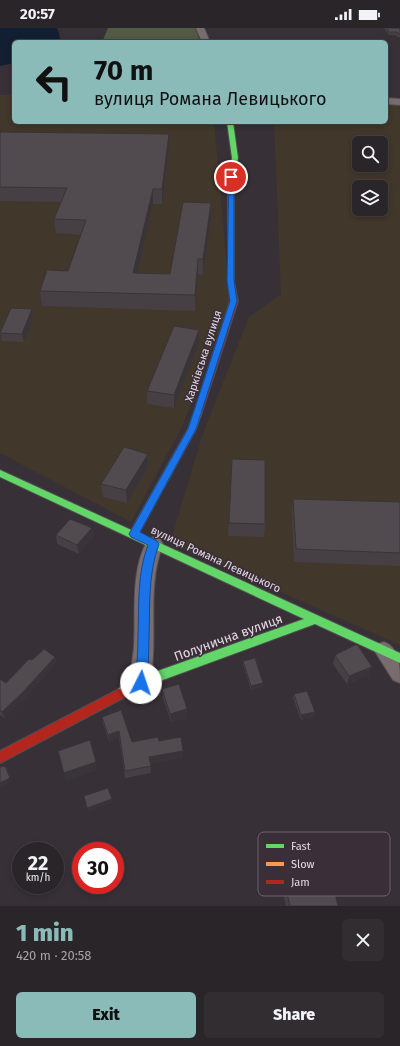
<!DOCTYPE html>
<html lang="en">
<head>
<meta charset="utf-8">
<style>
	body { margin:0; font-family:"Fira Sans",sans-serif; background:#312d31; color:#f1f3f6; height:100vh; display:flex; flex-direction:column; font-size:15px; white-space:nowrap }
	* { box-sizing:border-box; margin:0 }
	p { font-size:13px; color:#a5a5a8 }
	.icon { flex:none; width:22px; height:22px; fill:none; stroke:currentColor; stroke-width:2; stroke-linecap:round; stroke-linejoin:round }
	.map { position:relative; height:878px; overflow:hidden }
	.drawer { display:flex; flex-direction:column; background:#292529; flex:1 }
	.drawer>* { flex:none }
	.banner { position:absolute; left:12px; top:12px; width:376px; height:84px; border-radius:6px; box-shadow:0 2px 6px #0003,0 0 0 1px #454246; background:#8bbbb9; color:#111; overflow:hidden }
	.buttons { position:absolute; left:352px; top:108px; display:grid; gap:8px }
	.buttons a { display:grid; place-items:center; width:36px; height:36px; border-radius:6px; background:#292529; box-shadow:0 2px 6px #0003,0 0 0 1px #454246; font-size:20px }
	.speed { position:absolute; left:12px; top:814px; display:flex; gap:8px; font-size:20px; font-weight:700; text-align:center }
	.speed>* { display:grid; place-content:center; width:52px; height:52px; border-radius:50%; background:#292529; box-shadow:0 2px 6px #0003,0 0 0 1px #454246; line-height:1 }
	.speed small { font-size:10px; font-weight:400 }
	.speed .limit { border:6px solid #d22; background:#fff; color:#111 }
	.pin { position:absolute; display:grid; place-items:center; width:34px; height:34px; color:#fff; margin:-17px; border:2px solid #fff; border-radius:50%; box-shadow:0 1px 4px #0007 }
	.me { position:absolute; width:44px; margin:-22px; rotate:4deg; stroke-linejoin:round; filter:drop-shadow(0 0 3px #0008) }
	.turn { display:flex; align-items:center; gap:14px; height:84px; padding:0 16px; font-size:18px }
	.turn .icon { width:52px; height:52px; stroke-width:2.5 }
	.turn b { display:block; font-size:28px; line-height:34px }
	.round { display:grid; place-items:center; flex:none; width:42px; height:42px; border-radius:6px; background:#312d31 }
	.summary { display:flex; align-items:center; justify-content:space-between; height:68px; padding:0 16px }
	h1 { font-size:24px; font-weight:800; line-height:30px; color:#8bbbb9 }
	.action { display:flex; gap:8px; margin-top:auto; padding:8px 16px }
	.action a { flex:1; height:46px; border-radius:6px; background:#8bbbb9; color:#111; font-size:16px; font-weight:800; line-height:46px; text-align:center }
	.action a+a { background:#312d31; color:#f1f3f6 }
	.status { display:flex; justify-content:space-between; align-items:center; height:28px; padding:0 20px; background:#292529; direction:ltr }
	.status svg { height:11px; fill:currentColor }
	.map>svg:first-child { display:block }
	.industrial { fill:#41372a; fill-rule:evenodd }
	.green { fill:#515a44 }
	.water { fill:#121e32 }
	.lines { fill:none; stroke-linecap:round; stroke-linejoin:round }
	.street-casing { stroke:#524d52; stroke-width:2 }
	.fast-casing { stroke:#524d52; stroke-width:2 }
	.slow-casing { stroke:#524d52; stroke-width:2 }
	.jam-casing { stroke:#524d52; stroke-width:2 }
	.street { fill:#786c6e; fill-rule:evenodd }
	.fast { fill:#63d668; fill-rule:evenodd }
	.slow { fill:#ff974d; fill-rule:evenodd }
	.jam { fill:#b3261e; fill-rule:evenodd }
	.wall { fill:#464045 }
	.shaded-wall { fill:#393438 }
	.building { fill:#514b50; stroke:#393438 }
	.route { fill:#1a73e8; stroke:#114b97 }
	.labels { text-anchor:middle; stroke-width:3; stroke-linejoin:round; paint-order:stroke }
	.street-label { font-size:11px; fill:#e2dae2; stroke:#3a2e39 }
	.near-street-label { font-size:13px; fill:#e2dae2; stroke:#3a2e39 }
	.key { fill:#3a2e39; stroke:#6c626c; stroke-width:1 }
	.key-label { font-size:11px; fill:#e2dae2 }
</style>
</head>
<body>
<div class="status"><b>20:57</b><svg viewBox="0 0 49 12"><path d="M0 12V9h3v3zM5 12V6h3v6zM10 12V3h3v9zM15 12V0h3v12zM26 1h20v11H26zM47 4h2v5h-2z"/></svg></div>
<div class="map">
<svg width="400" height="878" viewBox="0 0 400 878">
	<rect width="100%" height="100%" fill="#373137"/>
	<path class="industrial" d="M0 67H14V94H214L230 272 183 397 131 494 0 425Z
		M386 74 400 75V617L170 515 203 405 249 289 281 266 274 94H386ZM359 115H381V137H359ZM359 159H381V181H359Z"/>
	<path class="green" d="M108 0H195L200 14H102Z"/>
	<path class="water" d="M0 0H57L59 5 60 13 14 14V35L0 38Z"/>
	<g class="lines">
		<defs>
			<path id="street" d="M196 0H204L210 14H202Z
				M386 70 400 71V77L386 76Z
				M154 509 160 511 163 516C149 553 155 590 153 628 152 639 153 651 148 661L141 664 134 661C128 649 133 632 134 618 136 582 130 544 148 511Z
				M384 614C400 620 400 639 400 655L393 652 374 622 377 616Z"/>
			<path id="fast" d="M227 94H233L238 130 234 149V254L231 256 228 254V149L232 130Z
				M0 442 400 625V635L315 596 160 653 123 669 119 668 117 664 119 660 152 645 304 591 0 449Z"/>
			<path id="slow" d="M198 381 202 384 196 401 137 509H131L129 506 188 401 194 384Z"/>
			<path id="jam" d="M231 252 234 254 238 273 202 384 198 387 194 384 230 273 228 254Z
				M123 659 127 660 129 664 127 668 0 735V723Z"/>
		</defs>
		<use href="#street" class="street-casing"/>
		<use href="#fast" class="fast-casing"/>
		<use href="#slow" class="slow-casing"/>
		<use href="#jam" class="jam-casing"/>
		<use href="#street" class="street"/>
		<use href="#fast" class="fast"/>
		<use href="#slow" class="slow"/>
		<use href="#jam" class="jam"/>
	</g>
	<path class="wall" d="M384 0H400V9H397L396 7H389Z
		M0 104 169 120 162 176H153L137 245 170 246 211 190 203 247 198 246 195 283 42 278 40 263 68 243 81 207 56 205 54 191 61 174 0 173Z
		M32 281 33 290 24 314 2 313 0 304Z
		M199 302V315L174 380 147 376V363Z
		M232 431 265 496 264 509 228 508Z
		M148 439 127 475 103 469 101 456Z
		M293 471 400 474V538L294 534 292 484Z
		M92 500 93 509 79 526 57 516 56 507Z
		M335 627 369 647 347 656 333 636Z
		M55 629 56 635 25 670 4 690 0 687V651L6 655 32 632Z
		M243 633 263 659 251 662 243 637Z
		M162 661 187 690 171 694 163 670Z
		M294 666 315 684 314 689 301 692 293 670Z
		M102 689 132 714 159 713 183 729 150 736 151 745 125 750 119 710 109 714 103 696Z
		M284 852 338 878H286L282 862Z"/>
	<path class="shaded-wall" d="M169 106V120L162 176V161Z
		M153 161V176L134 260 133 245Z
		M211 175V190L203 247V231Z
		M198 231V246L195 283V267Z
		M32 281 33 290 24 314 22 306Z
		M199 302V315L174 380V367Z
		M148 426V439L127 475 126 462Z
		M92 500 93 509 79 526 77 517Z
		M55 629 56 635 25 670 4 690 2 684Z
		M372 639 369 647 347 656 349 648Z
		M263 655V659L251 662V658Z
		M187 681V690L171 694 170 686Z
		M315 684 314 689 301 692V687Z
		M119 703V710L109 714 108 707Z
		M183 723V729L150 736 149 729Z
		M96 734 98 742 66 753 64 745Z
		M10 750 12 754 0 760V755Z
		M112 771V775L88 784 87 780Z"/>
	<path class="building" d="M387 0H400V6H398L397 4H389Z
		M0 104 169 106 162 161H153L133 245 170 246 183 174 211 175 203 231H198L195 267 40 263 47 242 68 243 86 192 54 191 67 160 0 159Z
		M11 280 32 281 22 306 0 305Z
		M174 298 199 302 174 367 147 363Z
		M124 419 148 426 126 462 101 456Z
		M232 431 265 432V496L229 495Z
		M293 471 400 474V525L296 521Z
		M70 491 92 500 77 517 56 507Z
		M357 616 372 639 349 648 335 627Z
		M44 621 55 629 23 664 2 684 0 682V651L6 655 29 631 32 632Z
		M255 630 263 655 251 658 243 633Z
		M179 656 187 681 170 686 162 661Z
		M307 663 315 684 301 687 294 666Z
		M121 682 132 714 158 709 159 713 181 709 183 723 149 729 151 738 125 743 119 703 108 707 102 689Z
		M90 712 96 734 64 745 58 723Z
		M5 738 10 750 0 755V739Z
		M108 760 112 771 87 780 84 768Z
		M330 845 338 878H290L284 852Z"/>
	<path class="route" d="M229 148 234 149V253L237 273 196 401 140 504 157 513 159 516C148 546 150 577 149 608 149 624 148 640 147 655L145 659 141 660 137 659 135 655C137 639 138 622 138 606 139 576 137 546 148 517L131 509 129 506 188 401 230 273 227 253Z"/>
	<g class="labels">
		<g class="street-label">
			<text transform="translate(203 328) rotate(-72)" y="4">Харківська вулиця</text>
			<text transform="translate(216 531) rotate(25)" y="4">вулиця Романа Левицького</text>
		</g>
		<g class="near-street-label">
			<text transform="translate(228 609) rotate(-20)" y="5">Полунична вулиця</text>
		</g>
	</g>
	<rect x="258" y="804" width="132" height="64" rx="6" class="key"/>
	<rect x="266" y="816" width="18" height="4" fill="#63d668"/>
	<rect x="266" y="834" width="18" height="4" fill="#ff974d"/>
	<rect x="266" y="852" width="18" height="4" fill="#b3261e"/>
	<g class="key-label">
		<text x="291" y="822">Fast</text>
		<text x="291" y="840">Slow</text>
		<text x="291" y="858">Jam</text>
	</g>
</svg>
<div class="buttons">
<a><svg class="icon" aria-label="search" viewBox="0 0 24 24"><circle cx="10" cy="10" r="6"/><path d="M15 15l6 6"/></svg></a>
<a><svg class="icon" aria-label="layers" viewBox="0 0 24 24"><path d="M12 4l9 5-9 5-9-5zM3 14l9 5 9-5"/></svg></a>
</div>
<div class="speed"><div>22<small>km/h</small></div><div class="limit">30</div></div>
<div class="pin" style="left:231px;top:149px;background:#d93025"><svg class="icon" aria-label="arrive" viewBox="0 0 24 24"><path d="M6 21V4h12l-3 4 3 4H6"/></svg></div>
<svg class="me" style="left:141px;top:655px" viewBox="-20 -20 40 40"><circle r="19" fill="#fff"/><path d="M0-13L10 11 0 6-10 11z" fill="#1a73e8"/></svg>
<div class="banner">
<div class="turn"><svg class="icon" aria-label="left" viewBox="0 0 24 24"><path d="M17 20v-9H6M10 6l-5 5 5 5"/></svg><div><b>70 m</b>вулиця Романа Левицького</div></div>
</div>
</div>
<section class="drawer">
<div class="summary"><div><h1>1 min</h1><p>420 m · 20:58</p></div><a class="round"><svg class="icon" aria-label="close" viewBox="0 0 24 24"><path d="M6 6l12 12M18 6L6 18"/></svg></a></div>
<div class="action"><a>Exit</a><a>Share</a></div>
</section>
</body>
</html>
